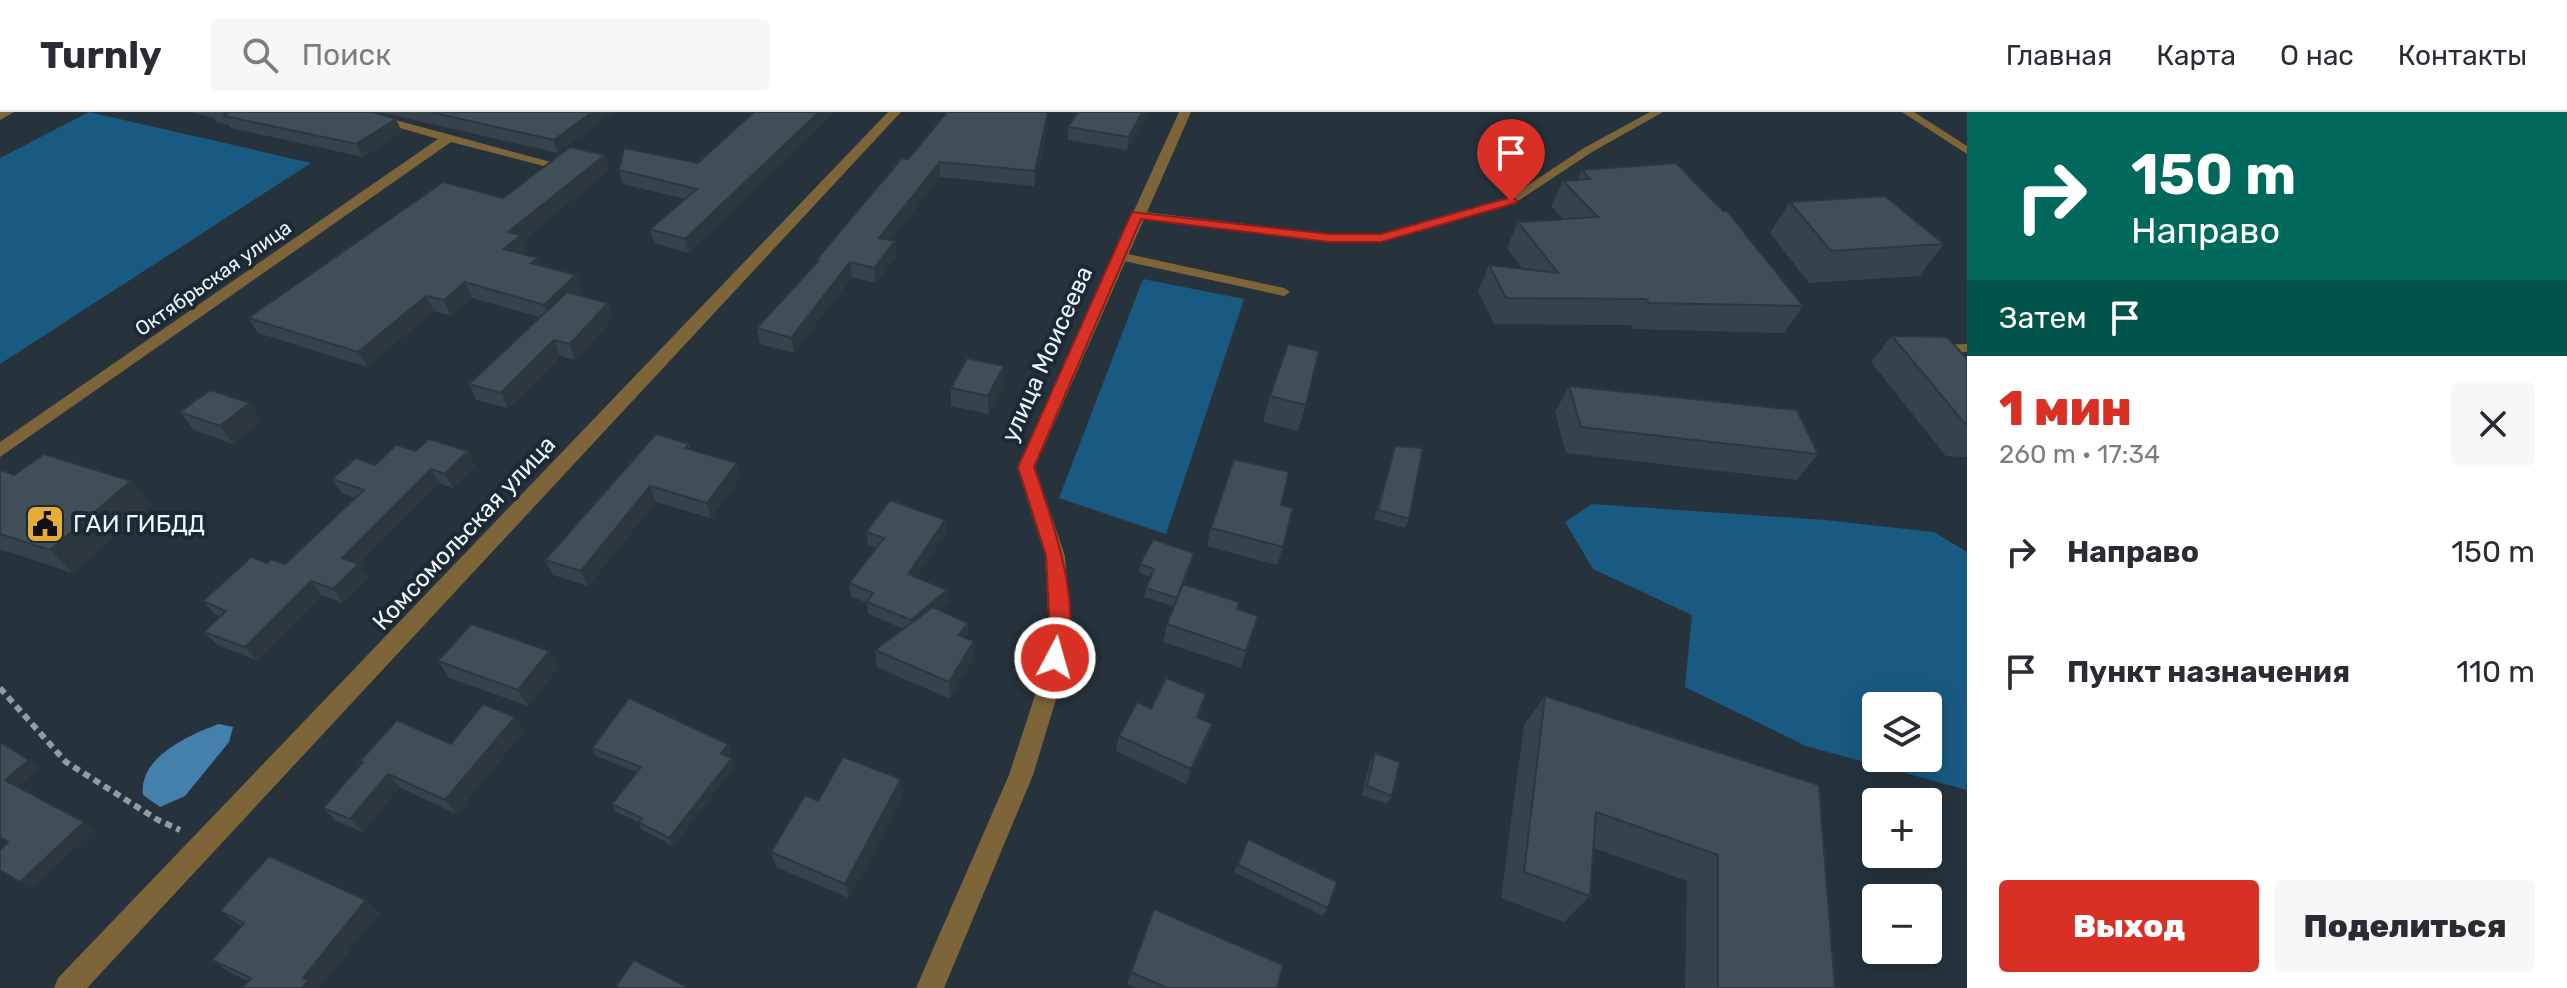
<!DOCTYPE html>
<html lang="ru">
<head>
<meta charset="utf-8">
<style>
	body { margin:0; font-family:Rubik,sans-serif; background:#f7f7f7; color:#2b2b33; height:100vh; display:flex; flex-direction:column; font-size:30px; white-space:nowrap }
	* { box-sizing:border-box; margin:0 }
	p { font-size:26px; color:#7c7c81 }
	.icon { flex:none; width:44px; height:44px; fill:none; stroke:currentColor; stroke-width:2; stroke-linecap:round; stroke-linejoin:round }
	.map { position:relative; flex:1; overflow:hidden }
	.side { display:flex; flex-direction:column; background:#fff; width:600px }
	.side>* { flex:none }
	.hud { background:#00695c; color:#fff; overflow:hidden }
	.fabs { position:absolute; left:1862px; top:580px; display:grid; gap:16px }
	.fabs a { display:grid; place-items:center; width:80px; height:80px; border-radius:8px; background:#fff; box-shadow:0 4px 20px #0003; font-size:40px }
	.pin { position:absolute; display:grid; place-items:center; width:68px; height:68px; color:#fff; margin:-82px -34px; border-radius:50% 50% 50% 0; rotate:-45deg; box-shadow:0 0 8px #0007 }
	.pin .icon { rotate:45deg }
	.me { position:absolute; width:88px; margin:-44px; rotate:6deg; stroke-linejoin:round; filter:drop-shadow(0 0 6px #0008) }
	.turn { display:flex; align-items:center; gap:28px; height:168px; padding:0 32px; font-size:36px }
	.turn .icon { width:104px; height:104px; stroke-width:2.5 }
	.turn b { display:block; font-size:56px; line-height:68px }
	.then { display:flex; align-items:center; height:76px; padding:0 32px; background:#0003; gap:16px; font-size:30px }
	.round { display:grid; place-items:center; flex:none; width:84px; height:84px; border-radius:8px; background:#f7f7f7 }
	.overview { display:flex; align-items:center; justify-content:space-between; height:136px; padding:0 32px }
	h1 { font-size:48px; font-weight:800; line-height:60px; color:#d93025 }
	.cta { display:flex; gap:16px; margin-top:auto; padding:16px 32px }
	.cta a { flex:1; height:92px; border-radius:8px; background:#d93025; color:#fff; font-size:32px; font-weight:800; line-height:92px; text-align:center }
	.cta a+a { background:#f7f7f7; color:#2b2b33 }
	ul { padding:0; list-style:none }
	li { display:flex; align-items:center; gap:24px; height:120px; padding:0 32px }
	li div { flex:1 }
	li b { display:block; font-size:30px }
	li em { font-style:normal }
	header { display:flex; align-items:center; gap:48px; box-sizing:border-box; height:112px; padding:0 40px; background:#fff; border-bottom:2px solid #e1e1e2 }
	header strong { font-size:38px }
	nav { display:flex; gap:44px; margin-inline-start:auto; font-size:28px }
	.search { width:560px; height:72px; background:#f7f7f7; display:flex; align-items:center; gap:20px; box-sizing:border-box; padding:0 28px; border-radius:8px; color:#7c7c81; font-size:30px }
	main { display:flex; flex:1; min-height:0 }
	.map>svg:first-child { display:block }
	.green { fill:#195a82; fill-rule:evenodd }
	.water { fill:#4381ac }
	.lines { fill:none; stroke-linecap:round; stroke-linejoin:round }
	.path { stroke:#919ca4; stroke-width:6; stroke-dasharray:7 5; stroke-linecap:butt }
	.service { fill:#7d6539; fill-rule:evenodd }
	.minor { fill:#7d6539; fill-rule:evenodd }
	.tertiary { fill:#7d6539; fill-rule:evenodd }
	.wall { fill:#37434c }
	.shaded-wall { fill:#2d373e }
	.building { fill:#404e58; stroke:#2d373e; stroke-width:2 }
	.route { fill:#d93025; stroke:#8d1f18; stroke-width:2 }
	.labels { text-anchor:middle; stroke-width:8; stroke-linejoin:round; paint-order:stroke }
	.far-street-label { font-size:20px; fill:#eef6fd; stroke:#1c2932 }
	.street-label { font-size:24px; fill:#eef6fd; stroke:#1c2932 }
	.poi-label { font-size:24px; fill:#eef6fd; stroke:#1c2932; text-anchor:start }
</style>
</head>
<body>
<header>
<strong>Turnly</strong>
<div class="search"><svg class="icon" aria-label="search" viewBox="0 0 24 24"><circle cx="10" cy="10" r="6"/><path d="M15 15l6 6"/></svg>Поиск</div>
<nav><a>Главная</a><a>Карта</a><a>О нас</a><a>Контакты</a></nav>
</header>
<main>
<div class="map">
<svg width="1967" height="876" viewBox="0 0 1967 876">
	<rect width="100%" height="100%" fill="#26333d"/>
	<path class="green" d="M89 0 311 51 0 252V46Z
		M1143 167 1244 187 1166 422 1059 386Z
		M1592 392 1825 408 1934 420 1967 440V678L1806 634 1685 575 1692 503 1593 457 1565 410ZM1928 594V646H1876V594Z"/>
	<path class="water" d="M219 612 233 615 229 630 185 684 160 695 143 683C138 645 191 622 219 612Z"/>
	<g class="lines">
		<path class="path" d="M0 576 66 650 158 708 180 718"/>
		<path class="service" d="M1650 0H1663L1592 40 1515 91 1381 130H1329L1137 105 1131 102 1137 99 1329 122H1380L1507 87 1584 36Z
			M1902 0H1914L1967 34V42Z
			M1119 140 1284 176 1290 180 1284 184 1115 147V141Z
			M1967 232V240L1937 241 1930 237 1937 233Z"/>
		<path class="minor" d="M345 0H366L551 50 544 54 451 30 0 345V330L438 27Z
			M888 0H901L87 876H54L58 866Z
			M1179 0H1191L1035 355 1065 444 1071 522 1061 571 1033 663 944 876H916L1009 663 1039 571 1049 522 1045 444 1017 355Z"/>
		<path class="tertiary" d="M0 0H14L0 8Z"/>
	</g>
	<path class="wall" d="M191 0H373L402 20 363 45 231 16 229 13 216 10 214 6Z
		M379 0H613L558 41Z
		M752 0H835L688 141 654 131 650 117 685 87 623 72 619 58 698 51 753 2Z
		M1078 0H1148L1127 38 1068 28V15Z
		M1048 14 1034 74 940 65 891 128 896 145 875 171 852 165 794 241 760 232 757 216 817 150V147L908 47Z
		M605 43 609 58 523 128 527 138 523 142 538 146 541 154 576 163 582 178 577 183 613 206 575 248 560 244 508 296 476 288 469 272 540 205 472 186 451 204 434 199 367 255 258 221 248 206 503 86Z
		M1582 58 1803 194 1784 221 1634 217 1631 213 1494 212 1478 179 1489 153 1523 157 1507 136 1518 110 1563 107 1551 94 1563 69 1578 68Z
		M1790 90 1944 132 1919 164 1809 171 1770 121Z
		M1892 224 1967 247V345L1946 344 1871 250Z
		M1004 254 1003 272 988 302 951 294V276Z
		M1569 274 1818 342 1797 368 1566 341 1555 300Z
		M1270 284 1306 293 1298 319 1263 310Z
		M180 300 262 309 233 332 194 318Z
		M689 332 690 337 740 366 711 406 656 390 588 474 553 463 545 448Z
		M1395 334 1409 407 1405 416 1374 407Z
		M416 339 475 353 453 376 439 371 359 452 368 466 343 491 321 483 257 548 217 533 204 520 220 505 215 502 203 489 267 451 285 452 355 386 342 381 332 367Z
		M0 358 14 363 131 369 152 393 73 461 0 437Z
		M1281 393 1283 435 1277 453 1207 434 1211 416Z
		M945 408 946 420 916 465 948 491 939 498 968 511V527L974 529V546L950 587 877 555 875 538 904 517 868 502 867 491 851 484 849 471 876 436 868 432 866 420Z
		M1194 441 1184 473 1237 497 1258 504 1241 556 1163 530 1167 512 1174 494 1144 485 1146 476 1150 465 1139 461 1140 452Z
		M438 549 558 556 528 594 449 566Z
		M1545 584 1819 673 1835 876H1685L1687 769 1594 736 1590 784 1564 810 1501 786 1524 613Z
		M1151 597H1202L1198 606 1208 627 1186 672 1116 639 1119 624Z
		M524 619 456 702 399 675 363 720 336 709 323 696 362 651 360 649Z
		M728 632 730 640 728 644 732 646 735 654 673 734 642 718 638 710 616 700 612 692 637 660 596 644 592 636Z
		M1375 641 1392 684 1387 692 1362 683 1370 650Z
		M901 667 903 683 849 786 776 755 771 740 818 689Z
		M1248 727 1328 796 1323 804 1234 760Z
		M220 799 380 800 319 876H245L248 869 229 860 212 848 241 814Z
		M1131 860 1277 876H1137L1127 872Z"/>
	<path class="shaded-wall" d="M592 0H613L558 41 554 28Z
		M819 0H835L688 141 685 127Z
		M1049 0 1048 14 1034 74 1035 59Z
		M1142 0H1148L1127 38 1129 25Z
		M396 7 402 20 363 45 356 32Z
		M605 43 609 58 523 128 527 138 510 152 504 137 508 120Z
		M940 50V65L881 141 879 126Z
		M895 129 896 145 875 171 874 156Z
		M538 146 543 161 531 151Z
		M850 150 852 165 794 241 791 226Z
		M576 163 582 178 550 208 544 193Z
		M465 170 472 186 451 204 444 188Z
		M426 184 434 199 367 255 358 240Z
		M608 191 613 206 575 248 570 232Z
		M554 228 560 244 508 296 501 281Z
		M1004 254 1003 272 988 302V284Z
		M250 291 262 309 233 332 220 314Z
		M468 339 475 353 453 376 445 362Z
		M737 351 740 366 711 406 707 391Z
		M431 357 439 371 359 452 368 466 343 491 333 477 342 446Z
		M131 369 152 393 73 461 50 438Z
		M650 374 656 390 588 474 581 459Z
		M945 408 946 420 909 475 908 462Z
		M311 469 321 483 257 548 245 535Z
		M947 478 948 491 912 520 911 508Z
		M968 511V528L959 523Z
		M974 529V546L950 587 949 570Z
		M549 539 558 556 528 594 518 578Z
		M515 605 524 619 456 702 445 688Z
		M1212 612 1208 627 1186 672 1191 657Z
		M728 632 730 640 724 649 721 641Z
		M732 646 735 654 673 734 669 726Z
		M29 648 40 656 16 676 5 668Z
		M388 662 399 675 363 720 350 707Z
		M901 667 903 683 849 786 845 772Z
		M84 710 95 718 32 777 20 770Z
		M366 788 380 800 319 876H302L303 866Z"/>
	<path class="building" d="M222 0H373L396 7 356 32 224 4 228 1Z
		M430 0H592L554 28Z
		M754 0H819L685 127 650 117 697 77 619 58 624 36 698 51Z
		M947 0H1048L1035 59 940 50 879 126 895 129 874 156 850 150 791 226 757 216 819 148 817 147 902 46 908 47Z
		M1078 0H1142L1129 25 1068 15Z
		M570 35 605 43 508 120 521 123 504 137 538 146 531 151 576 163 544 193 465 170 444 188 426 184 358 240 248 206 443 70 503 86Z
		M1676 51 1723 99H1727L1803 194 1649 191 1646 187 1506 186 1489 153 1558 161 1518 110 1598 105 1563 69 1590 67 1582 58Z
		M1885 84 1944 132 1831 139 1790 90Z
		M567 180 608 191 570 232 554 228 501 281 469 272Z
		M1892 224 1947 225 1967 247V314Z
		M1288 232 1319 239 1306 293 1270 284Z
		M967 246 1004 254 988 284 951 276Z
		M1569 274 1797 298 1818 342 1581 315Z
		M210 278 250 291 220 314 180 300Z
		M656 322 689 332 685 336 737 351 707 391 650 374 581 459 545 448Z
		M429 327 468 339 445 362 431 357 342 446 359 452 333 477 311 469 245 535 204 520 226 499 203 489 251 445 267 451 271 447 285 452 364 378 332 367 356 346 375 353 396 333 416 339Z
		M1395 334 1423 336 1409 407 1378 398Z
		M44 342 131 369 50 438 0 422V358L14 363Z
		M1234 347 1289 360 1281 393 1293 396 1283 435 1211 416Z
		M890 388 945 408 908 462 947 478 911 508 867 490 873 481 849 471 884 426 866 420Z
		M1153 427 1194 441 1177 486 1146 476 1154 457 1140 452Z
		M1183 472 1239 490 1237 497 1258 504 1246 539 1167 512Z
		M933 495 968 511 959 523 974 529 949 570 875 538Z
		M471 512 549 539 518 578 438 549Z
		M1166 566 1206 582 1197 605 1212 612 1191 657 1119 624 1137 590 1151 597Z
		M1545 584 1819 673 1835 876H1718V743L1596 700 1590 784 1524 760Z
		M629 586 728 632 721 641 732 646 669 726 638 710 642 706 612 692 641 655 592 636Z
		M483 592 515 605 445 688 388 662 350 707 323 696 363 650 360 649 397 608 451 632Z
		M0 630 29 648 5 668 84 710 20 770 0 758V738L8 730 0 725Z
		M1375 641 1400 650 1392 684 1367 674Z
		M843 645 901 667 845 772 771 740 805 683 818 689Z
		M1248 727 1337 770 1328 796 1238 753Z
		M269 744 366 788 303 866 308 868 302 876H246L243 875 251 866 212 848 244 811 220 799Z
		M1154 797 1283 853 1277 876H1167L1131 860Z
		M634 848 689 876H620L616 874Z"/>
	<path class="route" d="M1511 85 1518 89 1516 91 1381 130H1329L1141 107 1034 355C1051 404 1087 503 1062 552H1048L1045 546 1050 522 1046 444 1018 355 1132 100 1329 122H1381Z"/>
	<defs>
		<symbol id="civic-square" viewBox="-11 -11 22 22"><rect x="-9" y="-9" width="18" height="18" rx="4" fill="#e5ad35" stroke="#1c2932"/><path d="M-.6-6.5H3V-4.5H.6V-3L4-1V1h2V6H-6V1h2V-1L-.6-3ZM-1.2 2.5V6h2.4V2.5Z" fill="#111"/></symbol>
	</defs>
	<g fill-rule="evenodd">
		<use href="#civic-square" x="23" y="390" width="44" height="44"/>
	</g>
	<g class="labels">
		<g class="far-street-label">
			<text transform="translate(213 166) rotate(-35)" y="7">Октябрьская улица</text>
		</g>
		<g class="street-label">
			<text transform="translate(1047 242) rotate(-66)" y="8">улица Моисеева</text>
			<text transform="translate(464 421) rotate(-47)" y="8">Комсомольская улица</text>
		</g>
		<g class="poi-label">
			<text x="73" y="420">ГАИ ГИБДД</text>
		</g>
	</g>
</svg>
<div class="fabs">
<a><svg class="icon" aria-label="layers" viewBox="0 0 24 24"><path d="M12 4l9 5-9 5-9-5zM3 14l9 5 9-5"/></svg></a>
<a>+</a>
<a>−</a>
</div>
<div class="pin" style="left:1511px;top:89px;background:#d93025"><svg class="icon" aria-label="arrive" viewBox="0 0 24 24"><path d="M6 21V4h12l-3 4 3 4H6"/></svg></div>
<svg class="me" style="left:1055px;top:546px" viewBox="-20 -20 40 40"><circle r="17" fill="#d93025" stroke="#fff" stroke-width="3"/><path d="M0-11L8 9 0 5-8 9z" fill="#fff"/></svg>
</div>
<section class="side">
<div class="hud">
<div class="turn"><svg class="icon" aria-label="right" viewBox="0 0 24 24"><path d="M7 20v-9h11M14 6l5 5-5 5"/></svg><div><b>150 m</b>Направо</div></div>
<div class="then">Затем<svg class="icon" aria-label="arrive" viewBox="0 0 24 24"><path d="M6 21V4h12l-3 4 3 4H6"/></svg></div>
</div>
<div class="overview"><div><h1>1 мин</h1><p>260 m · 17:34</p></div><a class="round"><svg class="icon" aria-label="close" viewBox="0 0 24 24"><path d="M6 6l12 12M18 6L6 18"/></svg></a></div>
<ul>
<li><svg class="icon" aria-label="right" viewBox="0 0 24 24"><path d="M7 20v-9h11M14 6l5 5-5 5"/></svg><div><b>Направо</b></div><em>150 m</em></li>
<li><svg class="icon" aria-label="arrive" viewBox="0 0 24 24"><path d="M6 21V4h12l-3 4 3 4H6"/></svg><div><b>Пункт назначения</b></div><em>110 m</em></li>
</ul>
<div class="cta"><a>Выход</a><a>Поделиться</a></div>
</section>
</main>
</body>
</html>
